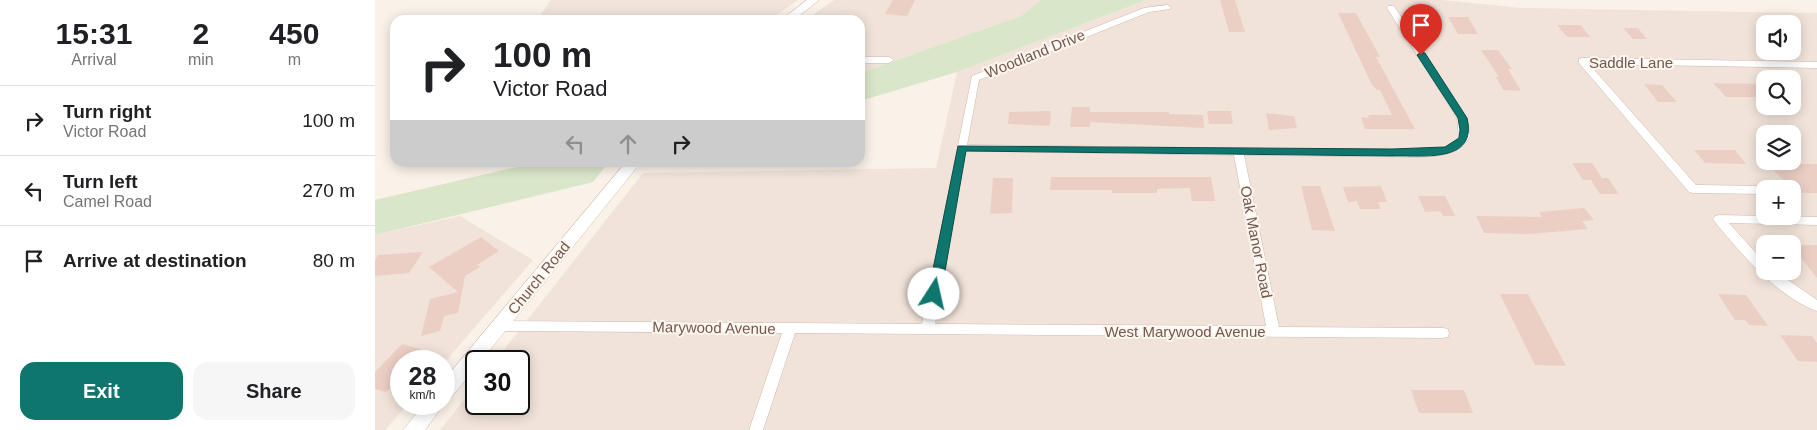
<!DOCTYPE html>
<html lang="en">
<head>
<meta charset="utf-8">
<style>
	body { margin:0; font-family:Helvetica,sans-serif; background:#f6f6f6; color:#202124; height:100vh; display:flex; flex-direction:column; font-size:19px; white-space:nowrap }
	* { box-sizing:border-box; margin:0 }
	p { font-size:16px; color:#757577 }
	.icon { flex:none; width:28px; height:28px; fill:none; stroke:currentColor; stroke-width:2; stroke-linecap:round; stroke-linejoin:round }
	.map { position:relative; flex:1; overflow:hidden }
	.panel { display:flex; flex-direction:column; background:#fff; width:375px }
	.panel>* { flex:none }
	.banner { position:absolute; left:15px; top:15px; width:475px; height:152px; border-radius:15px; box-shadow:0 2px 12px #0003; background:#fff; color:#202124; overflow:hidden }
	.tools { position:absolute; left:1381px; top:15px; display:grid; gap:10px }
	.tools a { display:grid; place-items:center; width:45px; height:45px; border-radius:10px; background:#fff; box-shadow:0 2px 12px #0003; font-size:25px }
	.speed { position:absolute; left:15px; top:350px; display:flex; gap:10px; font-size:25px; font-weight:700; text-align:center }
	.speed>* { display:grid; place-content:center; width:65px; height:65px; border-radius:50%; background:#fff; box-shadow:0 2px 12px #0003; line-height:1 }
	.speed small { font-size:12px; font-weight:400 }
	.speed .limit { border:2px solid #111; border-radius:8px; background:#fff; color:#111 }
	.pin { position:absolute; display:grid; place-items:center; width:42px; height:42px; color:#fff; margin:-51px -21px; border-radius:50% 50% 50% 0; rotate:-45deg; box-shadow:0 0 5px #0007 }
	.pin .icon { rotate:45deg }
	.me { position:absolute; width:55px; margin:-28px; rotate:10deg; stroke-linejoin:round; filter:drop-shadow(0 0 4px #0008) }
	.turn { display:flex; align-items:center; gap:18px; height:105px; padding:0 20px; font-size:22px }
	.turn .icon { width:65px; height:65px; stroke-width:2.5 }
	.turn b { display:block; font-size:35px; line-height:42px }
	.lanes { display:flex; align-items:center; height:48px; padding:0 20px; background:#0003; justify-content:center; gap:25px; direction:ltr }
	.lanes .off { opacity:.35 }
	.eta { display:flex; justify-content:space-evenly; align-items:center; height:85px; text-align:center }
	.eta b { font-size:30px; font-weight:700; line-height:35px }
	.cta { display:flex; gap:10px; margin-top:auto; padding:10px 20px }
	.cta a { flex:1; height:58px; border-radius:15px; background:#0f766e; color:#fff; font-size:20px; font-weight:700; line-height:58px; text-align:center }
	.cta a+a { background:#f6f6f6; color:#202124 }
	ul { padding:0; list-style:none }
	li { display:flex; align-items:center; gap:15px; height:70px; padding:0 20px; border-top:1px solid #e0e0e0 }
	li div { flex:1 }
	li b { display:block; font-size:19px }
	li em { font-style:normal }
	main { display:flex; flex:1; min-height:0 }
	.map>svg:first-child { display:block }
	.residential { fill:#f1e3d9; fill-rule:evenodd }
	.green { fill:#d9e6c9 }
	.building { fill:#eccfc4 }
	.lines { fill:none; stroke-linecap:round; stroke-linejoin:round }
	.street-casing { stroke:#cbb9b0; stroke-width:1 }
	.secondary-casing { stroke:#cfbbb1; stroke-width:1 }
	.street { fill:#fff; fill-rule:evenodd }
	.secondary { fill:#fff; fill-rule:evenodd }
	.route { fill:#0f766e; stroke:#0a4d48 }
	.labels { text-anchor:middle; stroke-width:4; stroke-linejoin:round; paint-order:stroke }
	.street-label { font-size:15px; fill:#725850; stroke:#fdf6ef }
</style>
</head>
<body>
<main>
<section class="panel">
<div class="eta">
<div><b>15:31</b><p>Arrival</p></div>
<div><b>2</b><p>min</p></div>
<div><b>450</b><p>m</p></div>
</div>
<ul>
<li><svg class="icon" aria-label="right" viewBox="0 0 24 24"><path d="M7 20v-9h11M14 6l5 5-5 5"/></svg><div><b>Turn right</b><p>Victor Road</p></div><em>100 m</em></li>
<li><svg class="icon" aria-label="left" viewBox="0 0 24 24"><path d="M17 20v-9H6M10 6l-5 5 5 5"/></svg><div><b>Turn left</b><p>Camel Road</p></div><em>270 m</em></li>
<li><svg class="icon" aria-label="arrive" viewBox="0 0 24 24"><path d="M6 21V4h12l-3 4 3 4H6"/></svg><div><b>Arrive at destination</b></div><em>80 m</em></li>
</ul>
<div class="cta"><a>Exit</a><a>Share</a></div>
</section>
<div class="map">
<svg width="1442" height="430" viewBox="0 0 1442 430">
	<rect width="100%" height="100%" fill="#faf2e9"/>
	<path class="residential" d="M176 0H421L422 1 394 20H162Z
		M459 0H666L646 16 485 73V20H431Z
		M771 0H1066L1146 8 1442 13V430H65L101 385V404H144V361H120L268 173 561 168 582 72ZM1390 24H1418V51H1390ZM1390 79H1418V106H1390ZM1390 134H1418V161H1390ZM1390 189H1418V216H1390ZM1390 244H1418V271H1390Z
		M85 216 158 260 69 363 26 361V404H33L10 430H0V235Z"/>
	<path class="green" d="M666 0H771L582 72 485 101V73L646 16Z
		M159 163H233L218 182 0 235V200Z"/>
	<path class="building" d="M518 0H540L532 16 510 14Z
		M845 0H860L870 32H854Z
		M963 13H981L1005 57H1001L1040 129H990L986 117 994 118 993 115H1017L1005 90H1002L997 85Z
		M1073 17H1093L1103 34H1083Z
		M1182 25H1206L1215 37H1192Z
		M1248 28H1263L1272 39H1258Z
		M1106 50H1123L1137 69H1133L1146 91 1128 90 1121 77H1124Z
		M1338 83 1390 84V97H1351Z
		M1269 84 1287 85 1302 102H1283Z
		M697 107H715V112H794V114L828 115 829 128 715 122V127H695Z
		M676 111 675 126 633 124 634 112Z
		M832 111H856L858 124H834Z
		M891 113 919 116 922 128 894 130Z
		M1319 150H1360L1371 164 1330 163Z
		M1197 163H1217L1227 178H1233L1244 194H1225L1216 180H1208Z
		M1393 164H1442V193H1420Z
		M676 177H836L840 201H817L815 188 782 189V193H737V190H675Z
		M618 178H638L637 213 615 214Z
		M926 186H945L960 231 937 230Z
		M1006 186 1012 202H1003L1006 209H985L982 201 973 202 968 187Z
		M1043 196H1070L1080 216H1068L1065 211 1050 212Z
		M1209 208 1219 220 1207 221 1213 229 1155 234 1109 233 1101 216 1167 217 1164 212Z
		M106 237 124 251 102 265 105 267 90 276 83 313 69 316 65 331 46 336 55 299 83 292 54 267Z
		M1418 245H1442V278L1418 248Z
		M48 252 34 273 0 276V260L3 255Z
		M1125 294H1153L1191 366 1160 365Z
		M1343 294 1371 295 1393 326 1374 325 1370 320H1360Z
		M1405 335 1437 336 1442 343V362L1423 361Z
		M27 344 55 352 45 361H26V379L11 392 0 389V372Z
		M1036 390H1089L1098 413H1044Z"/>
	<g class="lines">
		<defs>
			<path id="street" d="M792 5 796 7 795 9 774 12 604 80 592 145 1034 150C1051 150 1073 152 1084 137L1082 118 1012 8 1013 6H1019L1092 118 1095 136C1087 155 1063 156 1045 157L869 155 904 327 1068 328 1073 329 1074 333 1073 337 1068 338 420 333 388 430H374L407 333 125 331 120 330 119 326 120 322 125 321 547 324 597 76 769 8ZM591 151 859 155 891 326 560 324Z
				M485 57H514L519 60 514 63H485Z
				M1207 58 1442 62V68L1214 64 1321 185 1390 186 1395 189H1390V194L1318 193 1314 192 1204 63V59Z
				M1344 215 1442 217V225L1354 223 1390 263V271H1400L1442 300V311C1405 299 1364 252 1340 222L1338 219 1340 216Z"/>
			<path id="secondary" d="M432 0H444L419 20H406Z
				M251 162H266L106 361H101V367L75 399 69 401V380Z
				M69 403V404L50 430H28L49 404Z"/>
		</defs>
		<use href="#street" class="street-casing"/>
		<use href="#secondary" class="secondary-casing"/>
		<use href="#street" class="street"/>
		<use href="#secondary" class="secondary"/>
	</g>
	<path class="route" d="M1046 52 1050 53 1092 118C1103 164 1047 155 1017 156L591 151 566 294 559 299 553 294 583 146 1017 149 1070 147 1084 138 1085 130 1083 118 1042 55Z"/>
	<g class="labels">
		<g class="street-label">
			<text transform="translate(660 54) rotate(-22)" y="5">Woodland Drive</text>
			<text x="1256" y="68">Saddle Lane</text>
			<text transform="translate(881 242) rotate(79)" y="5">Oak Manor Road</text>
			<text transform="translate(164 278) rotate(-51)" y="5">Church Road</text>
			<text transform="translate(339 328) rotate(1)" y="5">Marywood Avenue</text>
			<text x="810" y="337">West Marywood Avenue</text>
		</g>
	</g>
</svg>
<div class="tools">
<a><svg class="icon" aria-label="sound" viewBox="0 0 24 24"><path d="M4 9h4l5-4v14l-5-4H4zM17 9q2 3 0 6"/></svg></a>
<a><svg class="icon" aria-label="search" viewBox="0 0 24 24"><circle cx="10" cy="10" r="6"/><path d="M15 15l6 6"/></svg></a>
<a><svg class="icon" aria-label="layers" viewBox="0 0 24 24"><path d="M12 4l9 5-9 5-9-5zM3 14l9 5 9-5"/></svg></a>
<a>+</a>
<a>−</a>
</div>
<div class="speed"><div>28<small>km/h</small></div><div class="limit">30</div></div>
<div class="pin" style="left:1046px;top:55px;background:#d93025"><svg class="icon" aria-label="arrive" viewBox="0 0 24 24"><path d="M6 21V4h12l-3 4 3 4H6"/></svg></div>
<svg class="me" style="left:559px;top:294px" viewBox="-20 -20 40 40"><circle r="19" fill="#fff"/><path d="M0-13L10 11 0 6-10 11z" fill="#0f766e"/></svg>
<div class="banner">
<div class="turn"><svg class="icon" aria-label="right" viewBox="0 0 24 24"><path d="M7 20v-9h11M14 6l5 5-5 5"/></svg><div><b>100 m</b>Victor Road</div></div>
<div class="lanes"><svg class="icon off" aria-label="left" viewBox="0 0 24 24"><path d="M17 20v-9H6M10 6l-5 5 5 5"/></svg><svg class="icon off" aria-label="ahead" viewBox="0 0 24 24"><path d="M12 20V5M6 11l6-6 6 6"/></svg><svg class="icon" aria-label="right" viewBox="0 0 24 24"><path d="M7 20v-9h11M14 6l5 5-5 5"/></svg></div>
</div>
</div>
</main>
</body>
</html>
